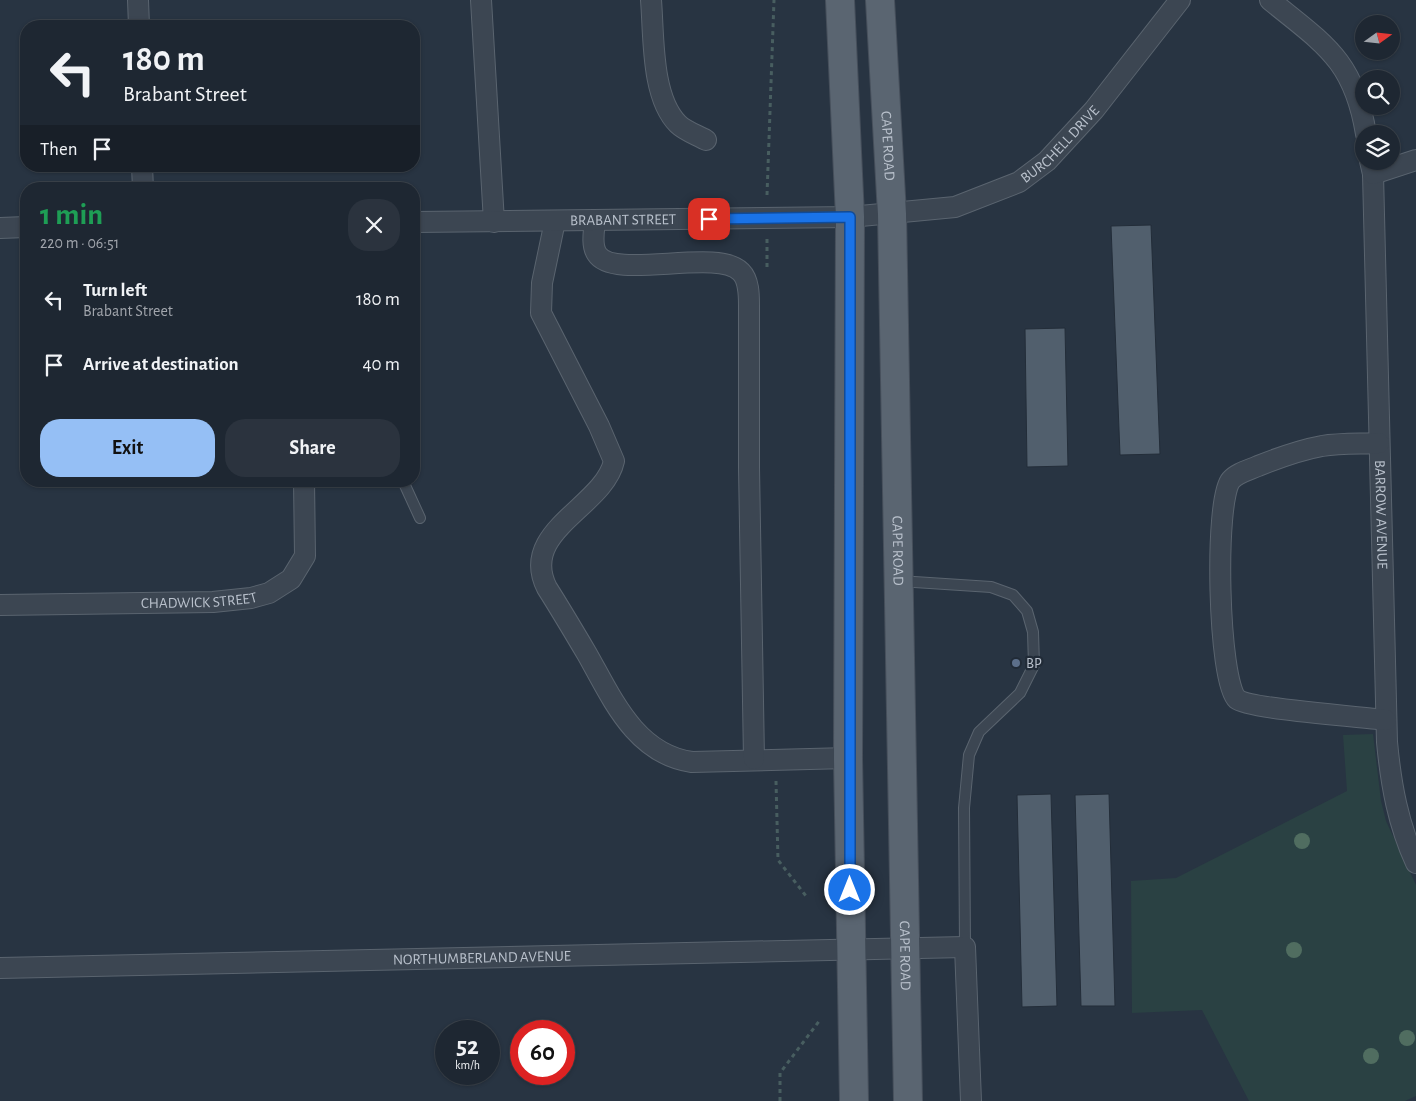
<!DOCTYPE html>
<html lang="en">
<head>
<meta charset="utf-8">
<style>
	body { margin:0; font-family:"Alegreya Sans",sans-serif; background:#2b333e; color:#f1f3f6; height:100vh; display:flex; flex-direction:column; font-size:19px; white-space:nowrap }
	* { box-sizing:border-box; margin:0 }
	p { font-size:16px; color:#a1a5ac }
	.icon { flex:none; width:28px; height:28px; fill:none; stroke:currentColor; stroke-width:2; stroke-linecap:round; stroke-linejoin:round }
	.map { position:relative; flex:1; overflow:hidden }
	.panel { position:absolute; left:20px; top:182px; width:400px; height:305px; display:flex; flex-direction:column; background:#1e2732; border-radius:20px; box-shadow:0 1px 4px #0004,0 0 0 1px #3c444d }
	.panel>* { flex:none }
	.hud { position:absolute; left:20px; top:20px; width:400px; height:152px; border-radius:20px; box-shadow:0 1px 4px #0004,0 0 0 1px #3c444d; background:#1e2732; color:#f1f3f6; overflow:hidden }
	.needle { width:32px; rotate:75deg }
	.fabs { position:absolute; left:1355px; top:15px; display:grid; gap:10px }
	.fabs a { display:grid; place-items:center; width:45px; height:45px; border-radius:50%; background:#1e2732; box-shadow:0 1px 4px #0004,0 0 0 1px #3c444d; font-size:25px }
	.speed { position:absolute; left:435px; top:1020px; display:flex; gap:10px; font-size:25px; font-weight:700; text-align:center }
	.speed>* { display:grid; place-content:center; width:65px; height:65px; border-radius:50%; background:#1e2732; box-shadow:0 1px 4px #0004,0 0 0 1px #3c444d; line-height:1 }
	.speed small { font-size:12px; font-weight:400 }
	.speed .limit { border:8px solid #d22; background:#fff; color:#111 }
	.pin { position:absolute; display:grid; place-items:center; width:42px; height:42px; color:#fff; margin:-21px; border-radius:10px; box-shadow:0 2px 8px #0006 }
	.me { position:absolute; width:55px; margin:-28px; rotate:0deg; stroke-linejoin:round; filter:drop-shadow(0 0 4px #0008) }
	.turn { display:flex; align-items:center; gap:18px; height:105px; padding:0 20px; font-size:22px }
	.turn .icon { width:65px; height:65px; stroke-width:2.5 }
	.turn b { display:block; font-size:35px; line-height:42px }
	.then { display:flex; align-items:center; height:48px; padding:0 20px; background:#0003; gap:10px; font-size:19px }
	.round { display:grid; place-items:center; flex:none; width:52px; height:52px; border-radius:20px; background:#2b333e }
	.overview { display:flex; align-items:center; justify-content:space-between; height:85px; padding:0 20px }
	h1 { font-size:30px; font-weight:700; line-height:38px; color:#1e9e55 }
	.primary-button { display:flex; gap:10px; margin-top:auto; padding:10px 20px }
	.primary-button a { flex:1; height:58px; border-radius:20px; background:#95bff5; color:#111; font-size:20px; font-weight:700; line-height:58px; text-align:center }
	.primary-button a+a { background:#2b333e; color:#f1f3f6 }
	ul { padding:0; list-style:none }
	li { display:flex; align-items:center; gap:15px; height:65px; padding:0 20px }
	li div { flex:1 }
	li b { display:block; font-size:19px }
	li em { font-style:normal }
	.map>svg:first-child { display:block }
	.green { fill:#2a4143 }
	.building { fill:#515f6d; stroke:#232d39 }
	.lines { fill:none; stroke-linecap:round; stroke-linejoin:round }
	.lane-casing { stroke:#5a646f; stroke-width:12 }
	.street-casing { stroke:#5a646f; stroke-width:22 }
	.primary-casing { stroke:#464f5b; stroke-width:30 }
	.path { stroke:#485e60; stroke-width:3; stroke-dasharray:4 4; stroke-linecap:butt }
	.lane { stroke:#3c4652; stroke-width:10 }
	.street { stroke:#3c4652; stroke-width:20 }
	.primary { stroke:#5a6571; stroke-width:28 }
	.tree { fill:#506d60 }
	.route-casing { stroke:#114b97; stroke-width:12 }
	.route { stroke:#1a73e8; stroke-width:9 }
	.service-dot { fill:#5c6f8a; stroke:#212b37; stroke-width:2 }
	.labels { text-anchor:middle; stroke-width:4.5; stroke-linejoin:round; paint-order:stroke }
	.street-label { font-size:15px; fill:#b9c1cc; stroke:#212b37 }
	.poi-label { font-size:15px; fill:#b9c1cc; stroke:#212b37; text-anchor:start }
</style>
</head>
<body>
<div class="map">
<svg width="1416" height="1101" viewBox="0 0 1416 1101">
	<rect width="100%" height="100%" fill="#283442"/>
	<path class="green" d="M1373 734 1381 801 1386 821 1416 885V1096L1405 1101H1249L1202 1010 1132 1013 1131 881 1176 878 1347 791 1343 735Z"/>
	<path class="building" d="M1151 225 1160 454 1120 455 1111 226Z
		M1065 328 1068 466 1027 467 1025 329Z
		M1051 794 1057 1006 1022 1007 1017 795Z
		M1109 794 1115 1006H1081L1075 795Z"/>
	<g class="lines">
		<defs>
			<path id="lane" d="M403 481 420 518
				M899 581 991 587 1013 595 1027 611 1033 632 1034 665 1020 693 979 732 969 755 964 808 965 947"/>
			<g id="street">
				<path d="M138 0 139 26"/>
				<path d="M481 0 494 222"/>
				<path d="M651 0C654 36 651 97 678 124 685 131 697 135 706 140"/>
				<path d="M1270 0C1324 44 1354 60 1366 134"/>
				<path id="s1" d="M1370 161 1373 174 1387 742C1391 785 1398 824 1416 863"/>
				<path d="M142 166 143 189"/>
				<path d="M1373 174 1416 160"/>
				<path d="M555 221 542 283 541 313 599 426 614 461C604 507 518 531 547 588 561 610 574 632 587 654 612 698 635 754 692 762L848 758"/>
				<path d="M595 221C594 231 591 245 597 254 614 281 718 247 741 272 749 280 749 295 749 305V468L754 759"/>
				<path id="s2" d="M414 222 850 217 955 207 1019 182 1047 161 1094 110 1180 0"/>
				<path d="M0 228 26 227"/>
				<path d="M1379 443C1361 444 1341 443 1322 446 1300 450 1278 458 1258 466 1249 470 1237 473 1231 480 1214 499 1218 682 1237 699 1249 709 1363 717 1386 720"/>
				<path id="s3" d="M0 605 213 602 251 598 269 593 291 579 305 556 304 481"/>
				<path id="s4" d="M0 968 965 947 971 1101"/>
			</g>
			<g id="primary">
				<path d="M840 0 850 217 848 758 854 1101"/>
				<path id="s5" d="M880 0 892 214 908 1101"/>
			</g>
		</defs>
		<use href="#lane" class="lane-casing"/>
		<use href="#street" class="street-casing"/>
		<use href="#primary" class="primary-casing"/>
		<path class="path" d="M767 195 774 0
			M767 239V270
			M776 781 778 860 806 896
			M780 1101V1073L820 1020"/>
		<use href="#lane" class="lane"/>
		<use href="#street" class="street"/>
		<use href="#primary" class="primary"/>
	</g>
	<g class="tree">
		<circle cx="1302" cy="841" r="8"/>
		<circle cx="1294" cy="950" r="8"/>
		<circle cx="1407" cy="1038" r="8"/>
		<circle cx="1371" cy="1056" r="8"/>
	</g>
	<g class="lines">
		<defs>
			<path id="route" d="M709 219 850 217V890"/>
		</defs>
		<use href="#route" class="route-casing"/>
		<use href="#route" class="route"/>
	</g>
	<circle class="service-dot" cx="1016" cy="663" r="5"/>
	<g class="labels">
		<g class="street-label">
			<text dy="5" stroke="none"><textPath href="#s2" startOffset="666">BURCHELL DRIVE</textPath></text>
			<text dy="5" stroke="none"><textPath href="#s5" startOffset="146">CAPE ROAD</textPath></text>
			<text dy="5" stroke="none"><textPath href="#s2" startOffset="209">BRABANT STREET</textPath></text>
			<text dy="5" stroke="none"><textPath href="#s1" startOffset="354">BARROW AVENUE</textPath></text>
			<text dy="5" stroke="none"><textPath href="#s5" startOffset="551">CAPE ROAD</textPath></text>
			<text dy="5" stroke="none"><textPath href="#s3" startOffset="199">CHADWICK STREET</textPath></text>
			<text dy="5" stroke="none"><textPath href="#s5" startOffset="956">CAPE ROAD</textPath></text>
			<text dy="5" stroke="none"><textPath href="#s4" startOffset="482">NORTHUMBERLAND AVENUE</textPath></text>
		</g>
		<g class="poi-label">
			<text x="1026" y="668">BP</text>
		</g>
	</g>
</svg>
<div class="fabs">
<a><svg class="needle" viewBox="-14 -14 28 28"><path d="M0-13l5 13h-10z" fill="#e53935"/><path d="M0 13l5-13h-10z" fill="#a1a5ac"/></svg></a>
<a><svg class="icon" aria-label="search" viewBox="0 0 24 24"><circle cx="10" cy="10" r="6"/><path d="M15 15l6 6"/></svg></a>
<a><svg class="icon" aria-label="layers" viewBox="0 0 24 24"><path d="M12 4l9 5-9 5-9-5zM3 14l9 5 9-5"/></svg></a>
</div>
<div class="speed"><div>52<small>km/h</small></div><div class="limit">60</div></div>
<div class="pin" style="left:709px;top:219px;background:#d93025"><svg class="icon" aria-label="arrive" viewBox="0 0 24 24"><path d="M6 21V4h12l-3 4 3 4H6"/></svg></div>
<svg class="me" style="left:850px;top:890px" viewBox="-20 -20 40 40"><circle r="17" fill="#1a73e8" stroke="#fff" stroke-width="3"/><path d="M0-11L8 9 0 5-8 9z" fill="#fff"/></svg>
<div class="hud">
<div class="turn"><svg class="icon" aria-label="left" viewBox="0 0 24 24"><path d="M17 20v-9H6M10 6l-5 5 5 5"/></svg><div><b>180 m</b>Brabant Street</div></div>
<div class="then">Then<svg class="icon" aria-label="arrive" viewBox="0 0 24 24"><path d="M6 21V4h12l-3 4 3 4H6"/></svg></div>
</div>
<section class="panel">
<div class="overview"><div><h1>1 min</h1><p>220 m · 06:51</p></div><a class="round"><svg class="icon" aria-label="close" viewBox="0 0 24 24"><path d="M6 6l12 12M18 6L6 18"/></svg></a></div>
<ul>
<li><svg class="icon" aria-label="left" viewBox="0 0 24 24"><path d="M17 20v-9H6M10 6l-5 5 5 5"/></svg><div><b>Turn left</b><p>Brabant Street</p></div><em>180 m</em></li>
<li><svg class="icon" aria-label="arrive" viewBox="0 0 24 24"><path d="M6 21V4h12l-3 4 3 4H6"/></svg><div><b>Arrive at destination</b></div><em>40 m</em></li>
</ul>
<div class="primary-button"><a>Exit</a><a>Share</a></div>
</section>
</div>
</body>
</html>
